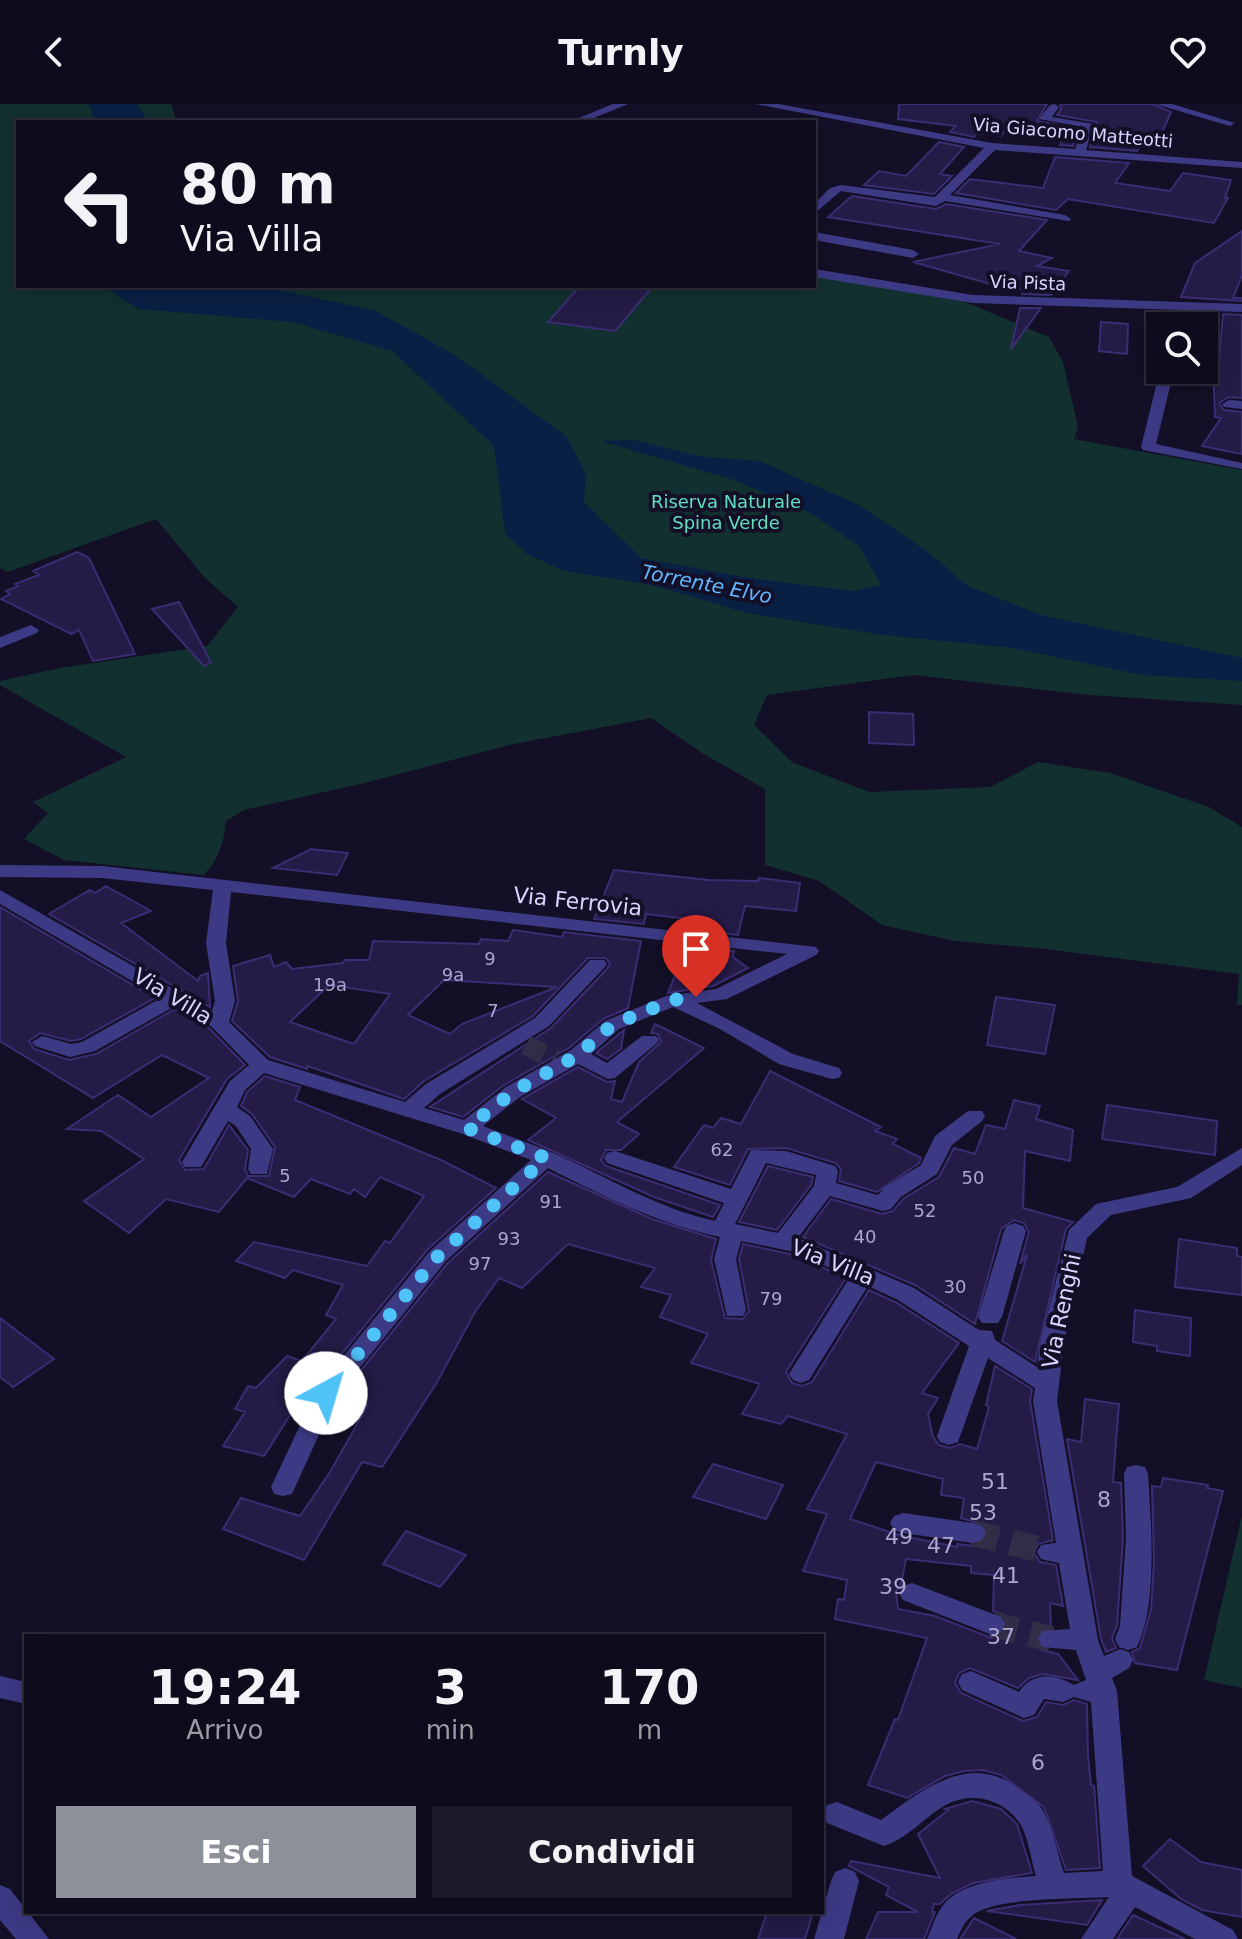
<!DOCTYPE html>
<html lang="it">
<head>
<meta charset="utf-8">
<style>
	body { margin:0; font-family:"DejaVu Sans",sans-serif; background:#1c1929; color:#f1f3f6; height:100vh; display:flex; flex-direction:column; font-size:30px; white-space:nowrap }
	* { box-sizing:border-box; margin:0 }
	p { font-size:26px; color:#9b9ba3 }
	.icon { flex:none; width:44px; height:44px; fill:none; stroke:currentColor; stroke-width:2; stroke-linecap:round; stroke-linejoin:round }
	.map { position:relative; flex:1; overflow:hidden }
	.details { position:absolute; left:24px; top:1530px; width:800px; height:280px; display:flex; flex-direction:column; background:#0e0b1c; border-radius:0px; box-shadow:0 4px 20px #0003,0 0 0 2px #2e2b3b }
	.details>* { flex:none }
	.guide { position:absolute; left:16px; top:16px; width:800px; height:168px; border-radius:0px; box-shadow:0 4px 20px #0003,0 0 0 2px #2e2b3b; background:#0e0b1c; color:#f1f3f6; overflow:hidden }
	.controls { position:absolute; left:1146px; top:208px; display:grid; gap:16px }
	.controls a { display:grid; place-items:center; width:72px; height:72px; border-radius:0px; background:#0e0b1c; box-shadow:0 4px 20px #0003,0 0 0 2px #2e2b3b; font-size:40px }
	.pin { position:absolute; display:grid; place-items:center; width:68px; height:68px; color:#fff; margin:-82px -34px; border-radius:50% 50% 50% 0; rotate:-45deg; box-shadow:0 0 8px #0007 }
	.pin .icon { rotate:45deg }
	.me { position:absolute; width:88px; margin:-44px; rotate:39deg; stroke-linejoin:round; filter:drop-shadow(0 0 6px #0008) }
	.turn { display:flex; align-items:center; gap:28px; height:168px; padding:0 32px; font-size:36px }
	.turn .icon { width:104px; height:104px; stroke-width:2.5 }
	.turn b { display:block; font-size:56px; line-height:68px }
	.eta { display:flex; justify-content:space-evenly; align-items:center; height:136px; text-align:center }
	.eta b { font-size:48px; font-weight:600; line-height:56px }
	.primary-button { display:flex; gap:16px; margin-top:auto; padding:16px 32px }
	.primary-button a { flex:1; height:92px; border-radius:0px; background:#8c9099; color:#fff; font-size:32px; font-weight:600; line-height:92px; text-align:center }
	.primary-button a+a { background:#1c1929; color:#f1f3f6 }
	header { display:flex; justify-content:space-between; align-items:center; height:104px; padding:0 32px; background:#0e0b1c; font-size:36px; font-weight:600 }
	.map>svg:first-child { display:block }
	.green { fill:#12302f }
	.water { fill:#0a1f44 }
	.building { fill:#241b47; stroke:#3b2d73; stroke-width:2; fill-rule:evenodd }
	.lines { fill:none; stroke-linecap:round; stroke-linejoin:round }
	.minor-tunnel-far1 { stroke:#312d47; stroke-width:20; stroke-dasharray:20 10; stroke-linecap:butt }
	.minor-tunnel { stroke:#312d47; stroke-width:26; stroke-dasharray:26 13; stroke-linecap:butt }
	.minor { fill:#3d3a85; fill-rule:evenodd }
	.route { stroke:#4fc3f7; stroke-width:14; stroke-dasharray:0 25.2 }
	.labels { text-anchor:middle; stroke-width:8; stroke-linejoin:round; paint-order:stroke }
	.far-street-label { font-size:18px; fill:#d9d4ff; stroke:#130f26 }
	.far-park-label { font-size:18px; fill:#5fe0c0; stroke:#130f26 }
	.number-label { font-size:18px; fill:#aca6d1 }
	.far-water-label { font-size:20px; font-style:italic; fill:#62b6ff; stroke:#130f26 }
	.street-label { font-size:22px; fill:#d9d4ff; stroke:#130f26 }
	.near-number-label { font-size:22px; fill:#aca6d1 }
</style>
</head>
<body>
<header><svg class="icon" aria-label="back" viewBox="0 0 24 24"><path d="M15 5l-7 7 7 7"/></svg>Turnly<svg class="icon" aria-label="heart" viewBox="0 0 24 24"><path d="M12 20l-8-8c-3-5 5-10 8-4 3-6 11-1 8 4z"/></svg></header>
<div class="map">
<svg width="1242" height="1835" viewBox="0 0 1242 1835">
	<rect width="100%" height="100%" fill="#130f26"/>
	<path class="green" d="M0 0H171L177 18H18V182H814V170L963 197 1049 233 1063 258 1078 323 1074 335 1242 366V601L1089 591 914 571 767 591 754 621 792 658 869 688 990 683 1038 658 1110 669 1209 703 1242 723V901H1237L1239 870 1046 845 955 837 882 821 819 777 765 761V685L702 649 651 614 509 641 369 678 244 706 226 717C224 740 219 754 204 771L64 756 24 735 48 709 33 698 126 653 0 581V577L60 564 207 542 238 503 205 474 156 415 8 468 0 464Z
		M1242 1411V1584L1204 1576Z"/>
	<path class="water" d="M86 0H137L148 18H94L91 3Z
		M102 182H261L376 207 455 251 566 332 586 369 584 398 641 454 755 475 854 487 881 481 859 442 810 409 734 376 601 337 634 336 698 352 759 357 859 401 928 448 968 482 1041 511 1242 554V577L1142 571 1013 544 883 531 747 509 652 481 564 467 527 450 505 430 494 342 392 247 292 218 139 205Z"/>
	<path class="building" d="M899 0H1047L1037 17 1079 25 1073 42 1060 41 1062 36 1004 28 1001 32 977 29 974 33 950 28 956 22 898 15Z
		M1060 0H1152L1171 8 1157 40 1143 38 1137 47 1090 43 1097 18 1057 11 1061 5Z
		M939 38 964 43 940 70 952 72 934 90 864 81 879 67 906 72Z
		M1055 53 1129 59 1115 79 1170 87 1183 69 1231 76 1225 94H1228L1214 119 1068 95 1056 106 956 89 970 75 1043 84Z
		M852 92 936 105 946 100 1047 116 1019 147 1052 154 1037 162 1069 167 1051 191 1022 190 1024 186 994 181 913 158 1000 140 828 113Z
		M1242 127V171L1233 194H1242V197L1181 193 1195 159Z
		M580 182H653L615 227 548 218Z
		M1020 204H1041L1011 245Z
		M1223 210 1242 211V294L1229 293 1219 299 1224 306 1242 308V350L1202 342 1221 314 1215 313 1213 261 1219 258Z
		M1101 218 1128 220 1127 250 1099 247Z
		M77 448 89 454 135 550 93 557 79 526 71 530 1 495 10 490 6 487 18 482 15 480 39 471 33 467Z
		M179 498 211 558 204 562 152 505Z
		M869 608 913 610 914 641 869 639Z
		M311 745 348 749 337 771 273 764Z
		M614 766 709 776 758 777 759 774 800 779 796 807 745 802 738 831 694 826 698 816 646 810 644 820 594 815Z
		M106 782 151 807 121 819 198 877 200 872 208 869 210 903 49 810 90 786 95 789Z
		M0 803 155 894 81 935 71 937 40 929 29 937 34 945 69 956 96 950 175 905 210 925 245 961 227 975 179 1056 185 1066 204 1065 229 1021 248 1046 245 1065 248 1072H269L275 1043 252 1010 241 1002 247 988 265 972 300 983 295 996 441 1056 496 1084 428 1145 315 1282 310 1280 264 1352 223 1342 245 1308 235 1305 248 1282 256 1284 287 1252 302 1257 336 1215 326 1211 343 1181 293 1166 285 1174 236 1157 254 1138 367 1162 385 1137 390 1139 424 1092 380 1073 365 1093 354 1085 350 1090 311 1075 294 1093 247 1074 219 1108 166 1095 129 1129 84 1097 144 1055 101 1027 67 1025 118 991 151 1013 209 974 162 951 93 994 0 937Z
		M513 826 562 833 564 828 641 837 628 904 603 915 569 944 504 981 463 1013 430 1003 551 924 606 866 610 860 606 854H588L533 912 424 977 404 995 308 962 307 965 270 953 232 917 238 897 233 862 270 851 274 863 286 858 292 865 343 859 345 856H369L373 837 479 840 481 835 508 837ZM444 876 557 883 462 920 450 930 408 911ZM329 881 390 890 354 940 290 918Z
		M687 842 734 847 733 853 748 864 713 882 668 889Z
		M996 893 1055 901 1045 950 987 941Z
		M655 920 704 944 617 1018 639 1030 621 1046H606L601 1056 606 1062 720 1101 713 1113 654 1093 528 1036 556 1014 522 995 578 963 607 978 615 977 611 995 622 998 639 958 661 938 658 930 651 929Z
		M624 926 621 945 607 955 596 949Z
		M770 967 881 1023 875 1027 897 1035 893 1040 921 1054 919 1059 877 1088 839 1077 841 1065 836 1059 786 1044 748 1045 730 1081 674 1063 704 1021 713 1024 721 1014 741 1020Z
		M1014 996 1040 1002 1036 1015 1073 1026 1070 1057 1025 1047 1023 1104 1073 1118 1066 1125 1035 1258 1002 1237 1027 1151 1020 1160 1029 1128 1024 1119 1014 1116 1001 1125 975 1220 915 1181 803 1133 831 1095 882 1110 893 1107 903 1095 939 1073 954 1044 975 1050 986 1021 1005 1025Z
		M1107 1001 1217 1017 1215 1051 1102 1035Z
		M768 1062 813 1073 811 1081 777 1126 739 1118Z
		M548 1068 652 1115 716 1135 711 1156 725 1214 743 1215 749 1207 739 1155 743 1140 794 1151 846 1174 786 1268 792 1279 802 1282 812 1278 869 1186 897 1199 959 1239 922 1289 938 1294 928 1310 933 1333 939 1341 950 1344 960 1340 977 1345 989 1303 986 1301 995 1262 1032 1285 1030 1297 1053 1436 1038 1440 1034 1449 1040 1458 1056 1461 1063 1502 1050 1499 1051 1523 1039 1526 1035 1536 1042 1546 1058 1550 1078 1576 1043 1570 1029 1574 1018 1584 970 1564 959 1569 955 1579 961 1589 1023 1617 1037 1613 1046 1598 1063 1601 1074 1596 1087 1600 1088 1652 1091 1681 1094 1682 1100 1764 1066 1766 1044 1703 1001 1671 983 1666 964 1667 945 1672 907 1694 868 1681 895 1615 898 1616 927 1534 835 1515 838 1495 844 1496 847 1476 803 1467 827 1410 807 1405 847 1330 788 1312 781 1320 742 1310 760 1280 691 1259 708 1230 660 1213 671 1191 641 1183 655 1164 568 1140 522 1184 499 1174 475 1208 436 1280 382 1363 362 1358 304 1456 223 1425 241 1394 300 1412 330 1368 368 1301 341 1291 448 1159ZM876 1358 943 1375 941 1391 964 1394 961 1414 985 1421 989 1428 985 1437 973 1442 957 1440V1443L902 1432 850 1415ZM906 1455 971 1462V1469L994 1471 993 1507 1002 1510 1008 1519 1004 1528 991 1534 935 1512 898 1505 896 1488 901 1480Z
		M1179 1135 1237 1144V1152L1242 1153V1191L1175 1183Z
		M1135 1206 1191 1214 1190 1252 1157 1247V1242L1133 1238Z
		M0 1214 54 1255 13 1283 0 1273Z
		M1085 1295 1119 1300 1113 1378 1121 1379 1123 1434 1117 1521 1112 1534 1116 1544 1106 1548 1101 1535 1067 1335 1081 1338Z
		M713 1360 783 1381 766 1415 693 1393Z
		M1163 1374 1208 1381 1207 1384 1223 1387 1177 1566 1135 1559 1132 1548 1140 1544 1151 1505 1154 1458 1152 1382 1161 1383Z
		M406 1427 466 1451 440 1483 383 1460Z
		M972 1697 1001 1705 1017 1720 1032 1769 973 1779 951 1790 940 1800H934L932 1808H935L924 1835H866L878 1808H918L886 1791 889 1783 849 1762 851 1757 940 1774 918 1730 948 1706 945 1705Z
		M1170 1735 1201 1758 1242 1766V1813L1202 1806 1181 1795 1143 1762Z
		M1102 1796 1087 1821 987 1807 1020 1801Z
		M767 1808H813L805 1835H758Z
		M1133 1811 1185 1835H1117Z
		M974 1814 1016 1835H960Z"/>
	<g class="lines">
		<path class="minor-tunnel-far1" d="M526 941 555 956"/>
		<path class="minor-tunnel" d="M973 1429 1050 1448
			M992 1520 1051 1535"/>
		<path class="minor" d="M613 0H628L584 18H569Z
			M755 0H778L992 39 1075 45 1083 23 1039 15 1050 1 1055 0 1059 3 1052 13 1094 20 1086 46 1242 58V64L995 46 950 91 1065 111 1071 115 1069 117 945 97 936 102 841 87 814 110V100L830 84 841 81 935 93 984 44Z
			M1155 0H1172L1235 19 1230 22Z
			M814 128 913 146 919 150 913 154 814 136Z
			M814 165 973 191 1242 200V208L973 199 814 173Z
			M1160 266H1174L1156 340 1242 359V365L1143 346 1141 343Z
			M1229 296 1242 297V305L1224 303 1222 300Z
			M31 521 39 526 37 529 0 544V533Z
			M0 761 102 762 816 843 819 847 816 851 727 895 697 899 793 950 839 964 842 969 839 974 832 975 779 960 720 925 673 903 619 925 591 950 607 959 642 932H656L659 936 656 940 615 974 608 975 578 960 520 993 483 1022C506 1031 530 1039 553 1049 608 1073 656 1104 715 1117L724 1099 607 1059 604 1054 607 1049 615 1047 731 1085 751 1046 786 1047 835 1062 838 1067 836 1079 878 1091 885 1083 921 1061 935 1032 968 1007H982L985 1012 982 1017 952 1041 937 1070 901 1093 891 1105 883 1107 830 1092 798 1134 914 1184 979 1226 992 1227 995 1236 1037 1263 1040 1239 1069 1126 1096 1100 1177 1083 1242 1044V1061L1191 1094 1111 1111 1087 1134 1064 1239 1057 1297 1098 1536 1104 1552 1120 1545 1129 1548 1133 1556 1129 1564 1112 1574 1117 1587 1132 1772 1233 1826 1238 1835H1195L1135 1803 1113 1835H1081L1109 1793C1076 1795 1000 1793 974 1810 965 1817 961 1825 957 1835H927C932 1824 936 1809 944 1800 963 1777 1008 1774 1036 1772 1031 1756 1028 1731 1019 1718 1000 1692 966 1687 941 1704 922 1716 906 1735 884 1742L827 1719 823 1710 827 1701 837 1698 881 1716C921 1687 970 1646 1019 1685 1026 1691 1037 1697 1042 1705 1053 1723 1057 1749 1064 1769L1103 1767 1091 1598 1074 1593 1063 1598 1044 1595 1034 1611 1024 1614 962 1586 958 1578 962 1570 971 1567 1019 1588C1032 1568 1054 1569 1074 1581L1086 1576 1076 1546 1042 1543 1038 1535 1042 1527 1070 1525 1059 1459 1041 1455 1037 1448 1041 1441 1056 1439 1033 1297 1035 1284 988 1254 958 1338 949 1341 940 1338 937 1332 969 1242 898 1196 868 1182 809 1276 801 1279 793 1276 789 1270 850 1173 795 1148 741 1137 736 1155 746 1206 743 1212H727L714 1155 720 1133C657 1119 605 1093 548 1064L446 1157 336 1293 292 1390 283 1392 274 1390 271 1383 318 1283 430 1147 531 1056 460 1029 264 969 245 986 237 1003 250 1012 273 1045 267 1070H251L248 1065 251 1045 236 1022 228 1017 201 1063H185L182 1058 230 977 249 961 212 923 175 902 95 947 70 953 35 942 32 938 42 932 71 940 82 938 161 894 0 800V786L212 907 215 897 206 839 213 786 102 774 0 773ZM231 788 787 850 716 885 666 892 605 917 571 946 506 983 464 1016 424 1004 440 990 549 922 604 864 607 860 604 856H590L535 914 426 980 405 998 268 956 229 918 235 897 226 839ZM766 1059 816 1071 814 1082 778 1129 735 1120Z
			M1015 1119 1023 1122 1026 1127 1002 1213 998 1219H982L978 1213 1004 1127 1007 1122Z
			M1136 1361 1145 1363 1148 1370C1151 1417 1158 1501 1137 1543L1128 1546 1119 1543 1115 1535 1120 1522 1126 1434 1124 1370 1127 1363Z
			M903 1409 973 1419 982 1422 986 1429 982 1436 973 1439 903 1429 894 1426 890 1419 894 1412Z
			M912 1479 1001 1513 1005 1520 1001 1527 992 1531 903 1496 899 1489 903 1482Z
			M0 1572 26 1578V1600L0 1594Z
			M845 1764 855 1768 859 1777 844 1835H814L831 1777 835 1768Z
			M0 1781 10 1785 49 1835H16L0 1816Z"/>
	</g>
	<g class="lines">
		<path class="route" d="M326 1289 438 1152 546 1054 467 1024 513 988 578 951 612 921 673 896 696 893"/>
	</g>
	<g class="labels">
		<g class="far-street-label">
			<text transform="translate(1073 29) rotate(5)" y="6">Via Giacomo Matteotti</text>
			<text transform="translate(1028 179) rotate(2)" y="6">Via Pista</text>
		</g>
		<g class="far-park-label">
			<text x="726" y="404">Riserva Naturale<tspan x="726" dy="21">Spina Verde</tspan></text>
		</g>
		<g class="number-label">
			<text x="490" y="861">9</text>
			<text x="453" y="877">9a</text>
			<text x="330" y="887">19a</text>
			<text x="493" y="913">7</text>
			<text x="722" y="1052">62</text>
			<text x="285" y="1078">5</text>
			<text x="973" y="1080">50</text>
			<text x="551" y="1104">91</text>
			<text x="925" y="1113">52</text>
			<text x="865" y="1139">40</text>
			<text x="509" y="1141">93</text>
			<text x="480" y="1166">97</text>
			<text x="955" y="1189">30</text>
			<text x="771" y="1201">79</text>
		</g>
		<g class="far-water-label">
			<text transform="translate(707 480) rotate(11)" y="7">Torrente Elvo</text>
		</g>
		<g class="street-label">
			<text transform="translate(578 797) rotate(6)" y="8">Via Ferrovia</text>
			<text transform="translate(173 892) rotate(31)" y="8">Via Villa</text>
			<text transform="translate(833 1158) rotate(22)" y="8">Via Villa</text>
			<text transform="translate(1061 1207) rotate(-78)" y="8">Via Renghi</text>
		</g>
		<g class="near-number-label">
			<text x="995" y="1385">51</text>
			<text x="1104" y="1403">8</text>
			<text x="983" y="1416">53</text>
			<text x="899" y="1440">49</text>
			<text x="941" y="1449">47</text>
			<text x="1006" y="1479">41</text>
			<text x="893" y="1490">39</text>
			<text x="1001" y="1540">37</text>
			<text x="1038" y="1666">6</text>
		</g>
	</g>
</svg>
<div class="controls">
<a><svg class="icon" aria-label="search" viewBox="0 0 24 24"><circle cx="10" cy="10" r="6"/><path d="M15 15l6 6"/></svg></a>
</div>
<div class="pin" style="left:696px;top:893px;background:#d93025"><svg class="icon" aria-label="arrive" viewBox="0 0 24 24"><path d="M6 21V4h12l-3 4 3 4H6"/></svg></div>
<svg class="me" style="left:326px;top:1289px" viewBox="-20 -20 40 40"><circle r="19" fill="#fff"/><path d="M0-13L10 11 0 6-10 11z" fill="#4fc3f7"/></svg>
<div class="guide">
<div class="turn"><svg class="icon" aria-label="left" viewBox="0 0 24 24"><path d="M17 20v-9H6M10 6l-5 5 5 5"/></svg><div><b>80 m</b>Via Villa</div></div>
</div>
<section class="details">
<div class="eta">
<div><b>19:24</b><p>Arrivo</p></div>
<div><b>3</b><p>min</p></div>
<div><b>170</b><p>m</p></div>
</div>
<div class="primary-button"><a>Esci</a><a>Condividi</a></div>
</section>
</div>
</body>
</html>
